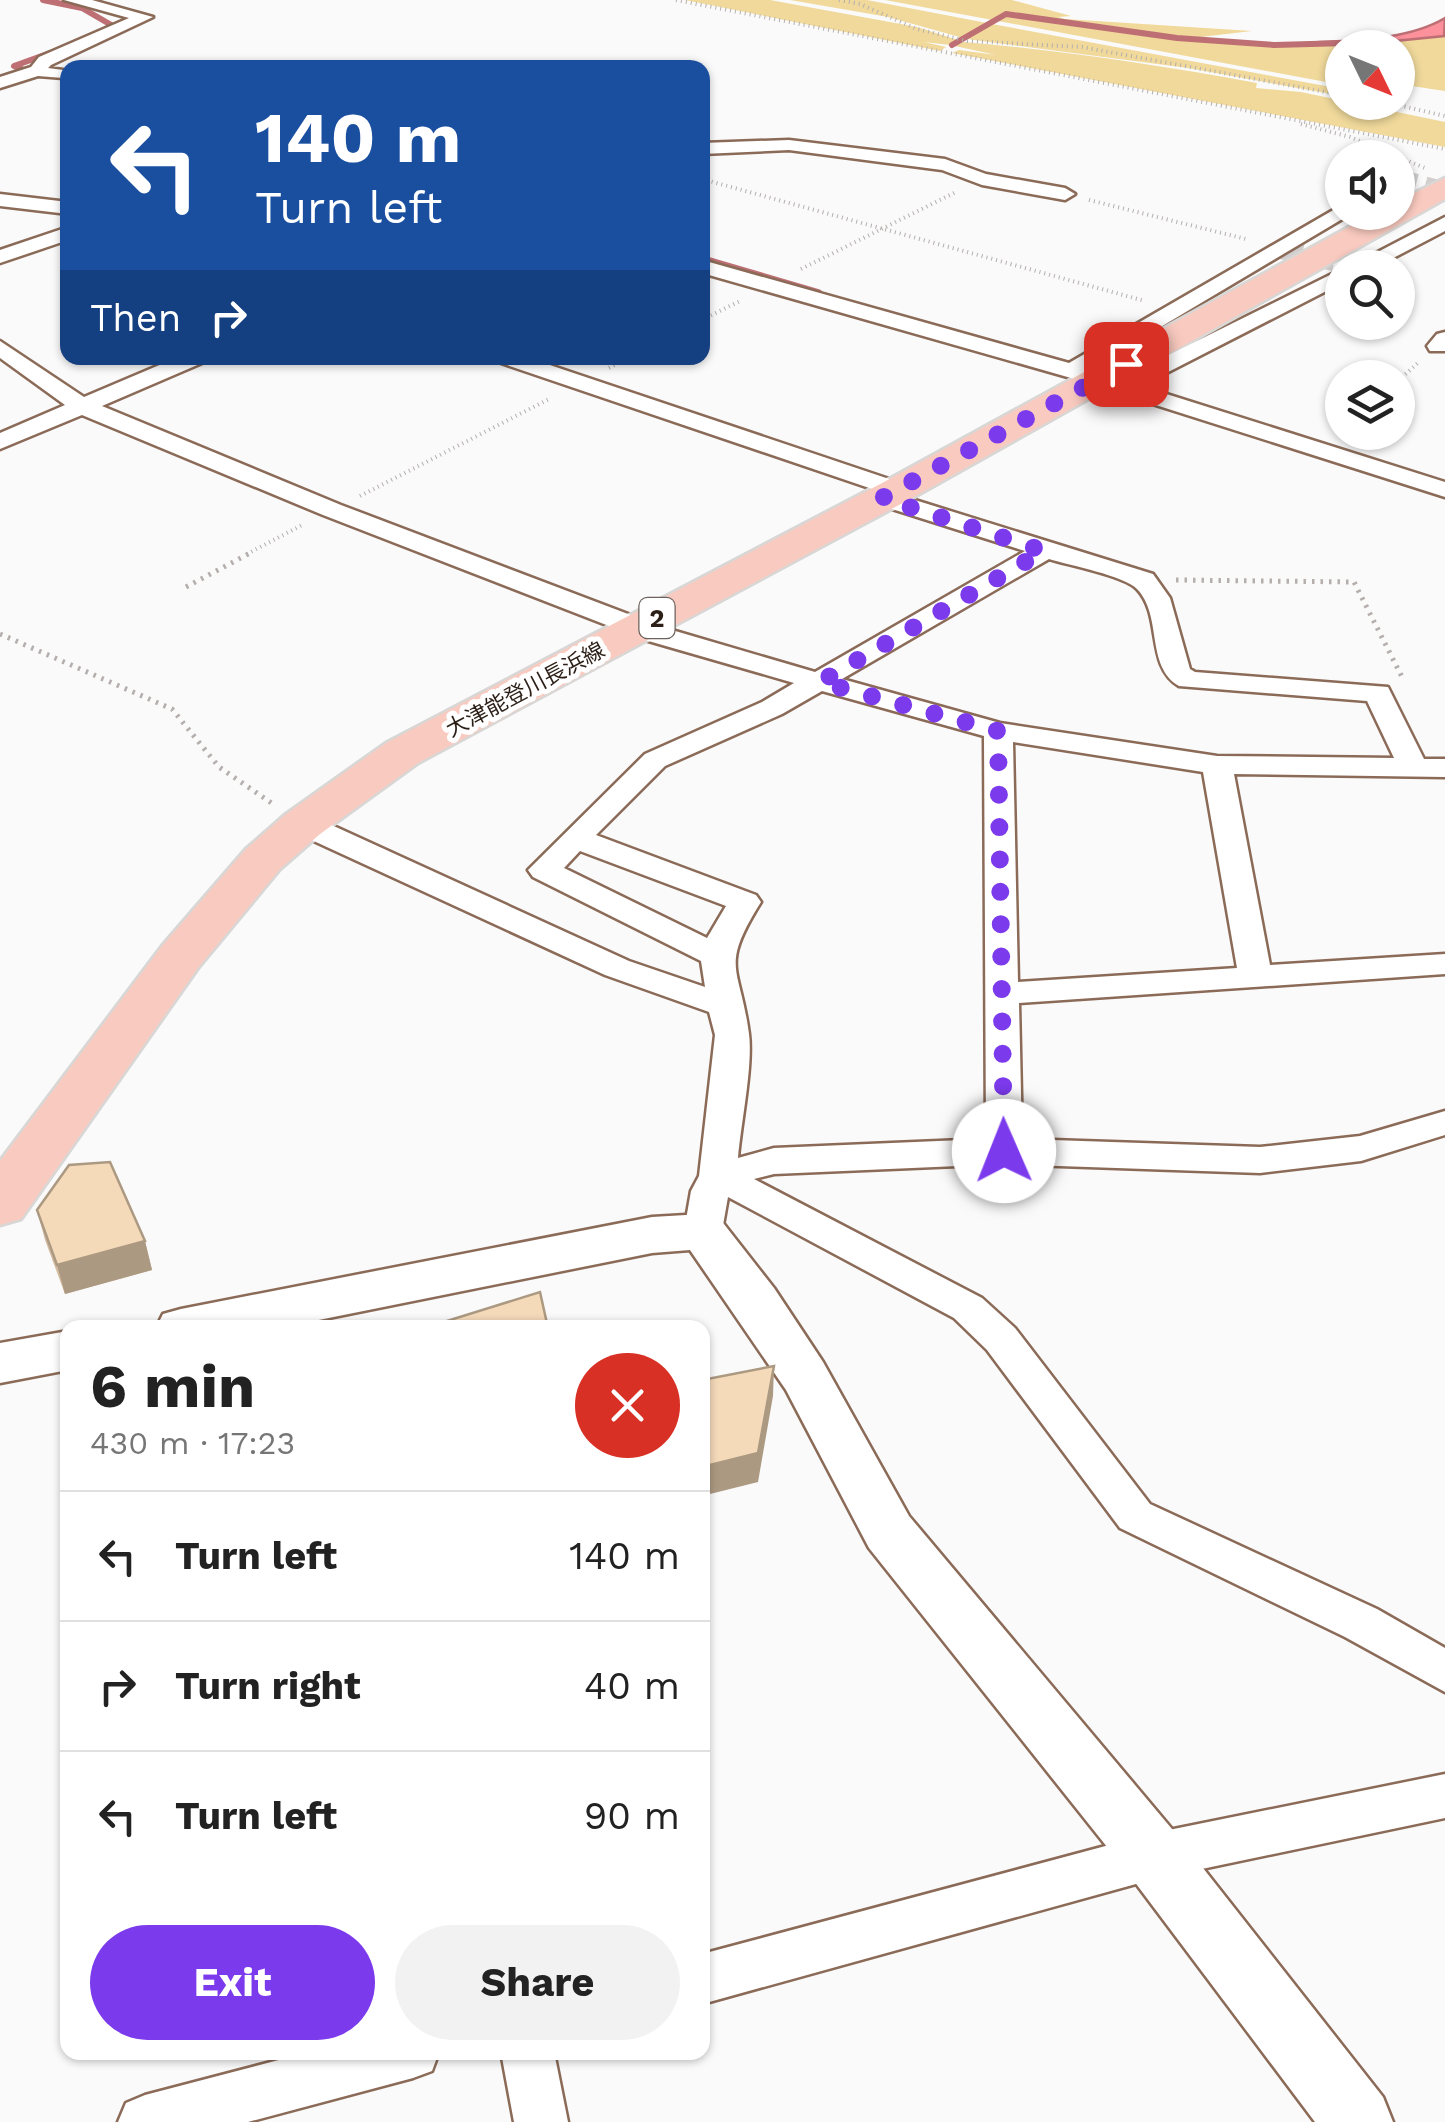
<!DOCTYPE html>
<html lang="en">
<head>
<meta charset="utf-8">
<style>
	body { margin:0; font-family:"Work Sans","Noto Sans JP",sans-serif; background:#f2f2f2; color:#222; height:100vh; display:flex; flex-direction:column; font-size:38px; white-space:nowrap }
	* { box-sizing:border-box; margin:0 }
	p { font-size:32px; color:#767676 }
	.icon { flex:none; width:55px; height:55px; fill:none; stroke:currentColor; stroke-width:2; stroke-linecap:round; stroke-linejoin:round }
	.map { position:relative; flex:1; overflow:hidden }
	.drawer { position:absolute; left:60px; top:1320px; width:650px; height:740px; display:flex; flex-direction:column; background:#fff; border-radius:20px; box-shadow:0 2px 8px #0004 }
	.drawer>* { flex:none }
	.guide { position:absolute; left:60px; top:60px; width:650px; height:305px; border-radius:20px; box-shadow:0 2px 8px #0004; background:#1a4fa0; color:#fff; overflow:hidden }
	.needle { width:65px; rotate:133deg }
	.controls { position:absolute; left:1325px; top:30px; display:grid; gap:20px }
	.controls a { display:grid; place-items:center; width:90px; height:90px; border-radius:50%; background:#fff; box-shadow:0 2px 8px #0004; font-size:50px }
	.pin { position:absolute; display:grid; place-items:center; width:85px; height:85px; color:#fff; margin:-42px; border-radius:20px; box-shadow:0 5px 15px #0006 }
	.me { position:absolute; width:110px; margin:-55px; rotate:359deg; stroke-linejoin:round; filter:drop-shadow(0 0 8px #0008) }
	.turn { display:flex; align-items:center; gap:35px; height:210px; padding:0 30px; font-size:45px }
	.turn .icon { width:130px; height:130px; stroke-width:2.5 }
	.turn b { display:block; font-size:70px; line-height:85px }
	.then { display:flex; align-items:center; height:95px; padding:0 30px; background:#0003; gap:20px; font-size:38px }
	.round { display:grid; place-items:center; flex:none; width:105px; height:105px; border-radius:52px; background:#f2f2f2 }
	.overview { display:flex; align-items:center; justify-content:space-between; height:170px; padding:0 30px }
	h1 { font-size:60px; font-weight:700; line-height:75px }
	.button { display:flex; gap:20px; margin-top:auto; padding:20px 30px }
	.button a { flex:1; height:115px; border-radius:60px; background:#7c3aed; color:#fff; font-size:40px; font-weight:700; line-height:115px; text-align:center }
	.button a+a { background:#f2f2f2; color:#222 }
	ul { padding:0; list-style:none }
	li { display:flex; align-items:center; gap:30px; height:130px; padding:0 30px; border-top:2px solid #e0e0e0 }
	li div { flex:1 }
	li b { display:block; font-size:38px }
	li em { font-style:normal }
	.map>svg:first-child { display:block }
	.green { fill:#f0d99b }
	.water { fill:#fc919c; stroke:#be6f74; stroke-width:2.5 }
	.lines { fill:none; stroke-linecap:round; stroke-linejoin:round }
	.stream-far1 { stroke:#be6f74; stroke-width:6 }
	.stream { stroke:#be6f74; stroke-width:8 }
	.minor-tunnel-far1 { stroke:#d1cecd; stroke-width:18; stroke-dasharray:18 9; stroke-linecap:butt }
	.minor-tunnel { stroke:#d1cecd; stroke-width:22; stroke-dasharray:22 11; stroke-linecap:butt }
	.minor-casing { stroke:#8b6b58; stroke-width:5 }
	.tertiary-casing { stroke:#8b6b58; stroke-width:5 }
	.primary-casing { stroke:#d9d7d5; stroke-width:5 }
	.path-far1 { stroke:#b4afad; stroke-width:4; stroke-dasharray:1 4; stroke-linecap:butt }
	.path { stroke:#b4afad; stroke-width:5; stroke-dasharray:2.5 6; stroke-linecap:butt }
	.minor { fill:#fff; fill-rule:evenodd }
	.tertiary { fill:#fff; fill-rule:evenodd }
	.primary { fill:#f9cabf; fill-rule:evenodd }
	.wall { fill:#d3bba0 }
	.shaded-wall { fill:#ac9982 }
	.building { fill:#f5daba; stroke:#ac9982; stroke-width:2.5 }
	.route { stroke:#7c3aed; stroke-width:18; stroke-dasharray:0 32.4 }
	.labels { text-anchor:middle; stroke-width:10; stroke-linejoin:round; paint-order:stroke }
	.far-street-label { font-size:22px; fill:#2c1f17; stroke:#fff }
	.shield { fill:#fff; stroke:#6b625d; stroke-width:2.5 }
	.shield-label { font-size:25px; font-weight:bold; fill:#2c1f17 }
</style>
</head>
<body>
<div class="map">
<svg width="1445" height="2122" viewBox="0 0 1445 2122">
	<rect width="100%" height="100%" fill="#fafafa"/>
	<path class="green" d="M685 0H770L917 27 958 40 950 45 924 42 946 47 940 51Z
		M790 0H867L987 23 963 38 888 17Z
		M885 0H1012L1071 16 1058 17 1065 19 1252 31 1192 38C1275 52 1362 45 1445 35V91L1398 84V48H1342V85Z
		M992 24 1342 89V96L1188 68 967 39Z
		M963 42C1061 50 1159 65 1257 83L1256 88 1301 92 1445 122V147L952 53 959 50 996 55 955 46Z"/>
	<path class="water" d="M1445 18 1444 36 1385 42 1305 43C1350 40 1406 41 1445 18Z"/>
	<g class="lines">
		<path class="stream-far1" d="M43 0 82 8 113 26 104 30
			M952 45 1006 14 1177 38 1274 45 1348 43
			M34 74 14 66 50 53"/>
		<path class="stream" d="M702 259 818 293"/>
		<path class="minor-tunnel-far1" d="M1399 178 1445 191"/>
		<path class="minor-tunnel" d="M1281 248 1359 266"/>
		<defs>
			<path id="minor" d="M64 0H92L153 17 51 65 48 68 63 70V78L38 76 0 88V77L31 67 39 57 129 18Z
				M789 140 945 159 986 174 1065 188 1075 194 1065 200 982 185 942 170 789 150 702 154V143Z
				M0 194 68 202V214L0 206Z
				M1342 205V212H1351L1349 215 1090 369 1120 379 1342 269V283L1141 386 1445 482V497L1071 378 702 273V260L1069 363Z
				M1445 217V231L1374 268H1347Z
				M68 227V240L0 263V250Z
				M1445 332V351H1430L1427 346 1437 334Z
				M0 341 84 397 176 358H205L202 363 102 406 341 505 665 628 815 672 1025 551 873 503 870 498 878 491 501 363 498 358H529L907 485 910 490 902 496 1153 574 1170 598 1190 669 1195 672 1388 687 1424 759H1445V777L1234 774 1270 965 1445 954V974L1019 1003 1022 1139 1260 1147 1360 1136 1445 1111V1135L1361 1161 1260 1173 1004 1164 774 1174 754 1179 982 1298 1015 1328 1150 1504 1377 1609 1445 1648V1692L1345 1637 1120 1528 987 1350 954 1318 728 1197 722 1231 716 1241 703 1245 690 1241 684 1231 691 1191 699 1176 715 1035 709 1012 605 975 292 831 288 824 292 817H314L629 961 705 987 701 961 533 877 528 870 645 754 762 702 794 683 645 640 323 515 82 415 0 449V433L65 405 0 358ZM1049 559C1069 565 1125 576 1137 589 1163 616 1145 666 1179 686L1367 701 1394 758 1217 756 1000 723 842 679ZM822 691 984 736 986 1139 774 1148 738 1158C741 1123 753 1066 749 1034 740 965 719 969 761 902L756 895 596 835 665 766 782 714ZM1013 742 1203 772 1237 968 1018 982ZM580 851 726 906 707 938 564 868Z
				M1445 1774V1818L1154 1879 702 2004V1954L1154 1833Z
				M309 2052H439L432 2071 413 2078 248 2122H118L126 2103 145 2095Z
				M501 2052H554L568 2122H514Z"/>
			<path id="tertiary" d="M703 1214 720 1219 774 1288 823 1362 909 1516 1177 1835 1383 2097 1393 2122H1315L1131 1877 869 1548 786 1390 690 1250 652 1253 279 1328H156L163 1314 181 1309 652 1217Z
				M68 1331V1370L0 1383V1343Z"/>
			<path id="primary" d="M1445 178V199L912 498 418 763 320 834 280 869 198 968 21 1219 0 1225V1161L162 946 246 849 286 814 386 743 884 482 1376 212H1398V201Z"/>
		</defs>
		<use href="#minor" class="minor-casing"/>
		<use href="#tertiary" class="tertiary-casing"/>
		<use href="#primary" class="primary-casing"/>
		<path class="path-far1" d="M676 0 1445 149
			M839 0 860 4 917 29 967 41 1082 47 1342 95
			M1385 102 1445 116
			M1301 124 1350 137 1425 168
			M702 179 1145 301
			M1089 200 1246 239
			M801 269 956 192
			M702 320 742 300
			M609 368 629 358
			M1398 381 1420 361
			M360 496 549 399
			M247 554 304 524"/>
		<path class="path" d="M1176 580 1354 582 1404 681
			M186 587 252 552
			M0 634 172 709 219 767 273 804"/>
		<use href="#minor" class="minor"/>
		<use href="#tertiary" class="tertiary"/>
		<use href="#primary" class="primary"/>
	</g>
	<path class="wall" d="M37 1210 145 1241 152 1270 65 1294 45 1240Z"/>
	<path class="shaded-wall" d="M145 1241 152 1270 65 1294 57 1265Z
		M774 1366 773 1396 758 1482 702 1496V1467Z"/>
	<path class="building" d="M110 1162 145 1241 57 1265 37 1210 69 1165Z
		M540 1292 548 1328H438L437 1324Z
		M774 1366 758 1453 702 1467V1380Z"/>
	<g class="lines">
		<path class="route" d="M1004 1151 998 731 820 682 1044 551 882 498 1126 364"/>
	</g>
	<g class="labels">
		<g class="far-street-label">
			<text transform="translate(525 689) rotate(-28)" y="8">大津能登川長浜線</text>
		</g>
		<rect class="shield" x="639.5" y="598" width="35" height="40" rx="8"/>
		<g class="shield-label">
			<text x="657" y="627">2</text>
		</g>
	</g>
</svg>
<div class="controls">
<a><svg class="needle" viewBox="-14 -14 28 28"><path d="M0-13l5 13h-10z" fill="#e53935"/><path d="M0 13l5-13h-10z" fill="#767676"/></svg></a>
<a><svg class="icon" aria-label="sound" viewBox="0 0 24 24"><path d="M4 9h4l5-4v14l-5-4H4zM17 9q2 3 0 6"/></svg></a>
<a><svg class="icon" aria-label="search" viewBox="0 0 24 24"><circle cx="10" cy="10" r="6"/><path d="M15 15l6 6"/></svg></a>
<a><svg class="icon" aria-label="layers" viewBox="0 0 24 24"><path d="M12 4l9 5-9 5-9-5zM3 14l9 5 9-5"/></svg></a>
</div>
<div class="pin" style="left:1126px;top:364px;background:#d93025"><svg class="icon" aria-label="arrive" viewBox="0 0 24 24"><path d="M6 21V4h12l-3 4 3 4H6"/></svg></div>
<svg class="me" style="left:1004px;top:1151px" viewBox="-20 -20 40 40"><circle r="19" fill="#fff"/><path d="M0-13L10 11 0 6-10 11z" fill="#7c3aed"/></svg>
<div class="guide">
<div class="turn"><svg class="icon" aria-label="left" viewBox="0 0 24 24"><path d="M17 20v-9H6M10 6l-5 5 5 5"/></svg><div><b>140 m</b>Turn left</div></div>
<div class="then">Then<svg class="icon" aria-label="right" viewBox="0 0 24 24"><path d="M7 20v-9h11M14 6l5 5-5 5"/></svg></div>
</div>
<section class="drawer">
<div class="overview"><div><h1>6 min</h1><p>430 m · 17:23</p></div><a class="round" style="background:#d93025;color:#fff"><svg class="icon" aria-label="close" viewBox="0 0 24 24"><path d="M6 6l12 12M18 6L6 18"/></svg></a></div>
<ul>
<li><svg class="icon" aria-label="left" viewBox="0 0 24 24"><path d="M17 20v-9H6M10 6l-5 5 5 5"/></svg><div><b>Turn left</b></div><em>140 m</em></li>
<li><svg class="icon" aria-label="right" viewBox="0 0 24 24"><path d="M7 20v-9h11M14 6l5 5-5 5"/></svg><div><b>Turn right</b></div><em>40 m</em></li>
<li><svg class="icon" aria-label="left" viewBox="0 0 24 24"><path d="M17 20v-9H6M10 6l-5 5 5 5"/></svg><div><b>Turn left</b></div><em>90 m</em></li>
</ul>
<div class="button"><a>Exit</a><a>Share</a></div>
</section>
</div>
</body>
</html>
